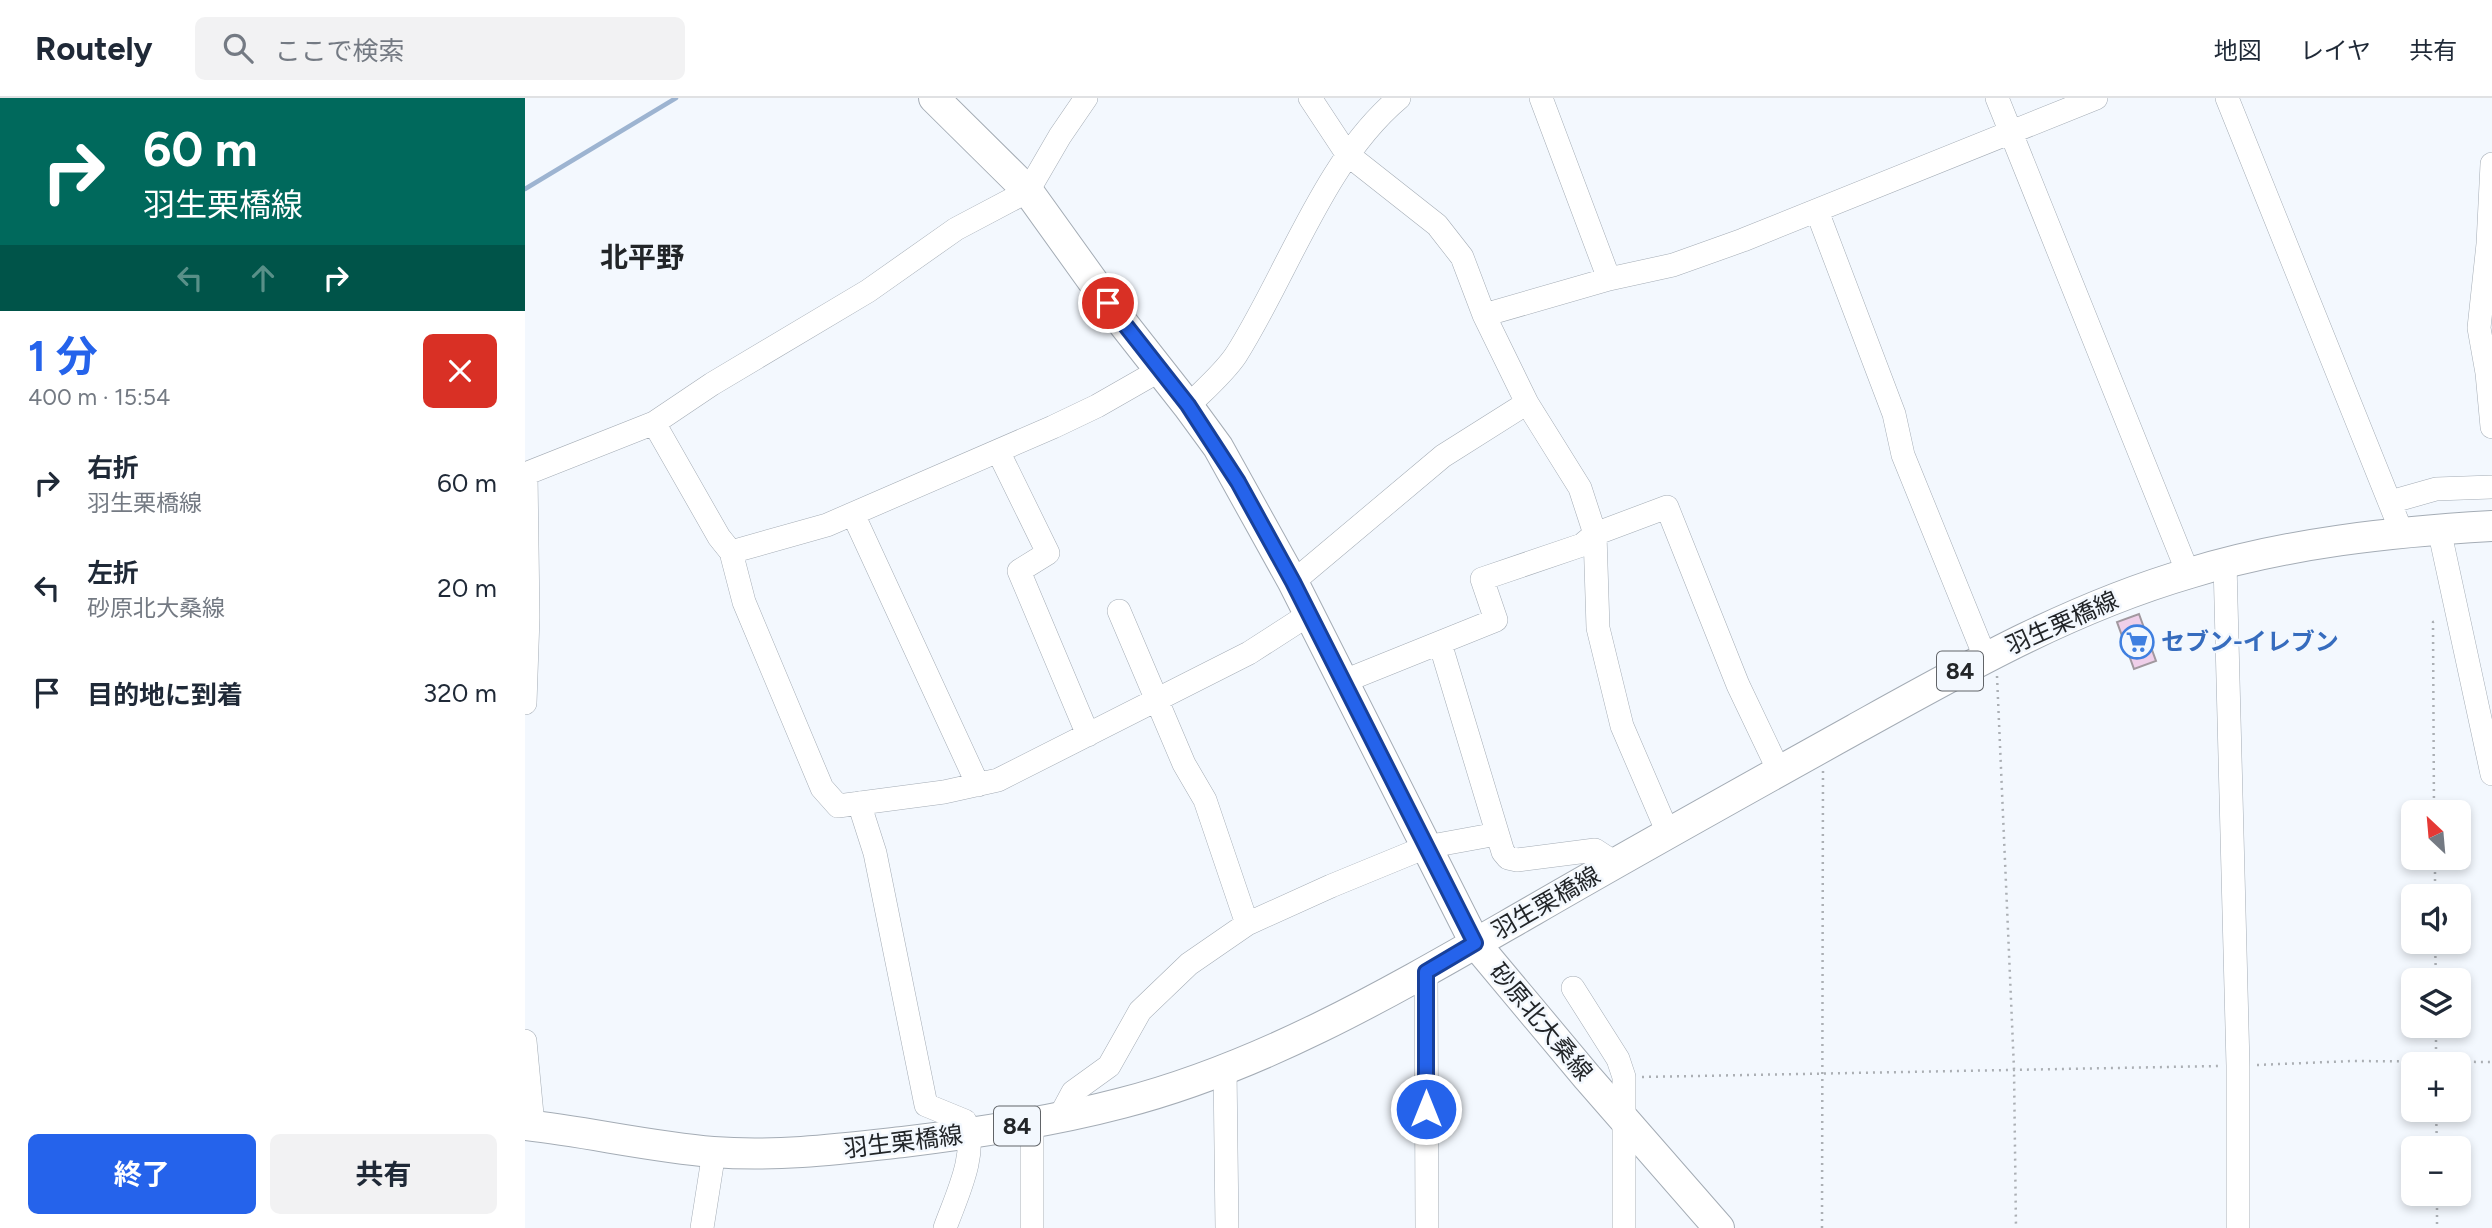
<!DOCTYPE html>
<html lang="ja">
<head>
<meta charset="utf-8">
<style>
	body { margin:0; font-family:Figtree,"Noto Sans JP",sans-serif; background:#f2f2f3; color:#1f2937; height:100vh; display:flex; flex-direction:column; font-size:26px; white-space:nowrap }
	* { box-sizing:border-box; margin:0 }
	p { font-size:23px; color:#747a83 }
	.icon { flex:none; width:38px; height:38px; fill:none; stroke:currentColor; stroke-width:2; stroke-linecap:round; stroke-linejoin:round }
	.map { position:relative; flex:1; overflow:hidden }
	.side { display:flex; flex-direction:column; background:#fff; width:525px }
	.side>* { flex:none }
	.guide { background:#00695c; color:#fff; overflow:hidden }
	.needle { width:46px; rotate:334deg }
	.fabs { position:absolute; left:1876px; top:702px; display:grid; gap:14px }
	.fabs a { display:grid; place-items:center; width:70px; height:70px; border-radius:10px; background:#fff; box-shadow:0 4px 10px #0003; font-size:35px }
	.pin { position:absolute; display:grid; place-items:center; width:60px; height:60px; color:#fff; margin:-30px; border:4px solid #fff; border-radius:50%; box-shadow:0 2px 7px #0007 }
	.me { position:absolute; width:77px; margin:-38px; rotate:0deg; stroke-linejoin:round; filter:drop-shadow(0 0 5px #0008) }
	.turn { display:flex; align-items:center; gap:24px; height:147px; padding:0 28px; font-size:32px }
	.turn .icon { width:91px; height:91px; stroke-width:2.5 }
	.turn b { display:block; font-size:49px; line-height:60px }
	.lanes { display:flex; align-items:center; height:66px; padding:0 28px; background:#0003; justify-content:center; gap:35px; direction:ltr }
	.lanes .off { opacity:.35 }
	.round { display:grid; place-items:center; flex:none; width:74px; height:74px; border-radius:10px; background:#f2f2f3 }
	.overview { display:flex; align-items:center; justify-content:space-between; height:119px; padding:0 28px }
	h1 { font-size:42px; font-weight:700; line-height:52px; color:#2563eb }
	.button { display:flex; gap:14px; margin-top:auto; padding:14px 28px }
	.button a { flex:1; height:80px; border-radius:10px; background:#2563eb; color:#fff; font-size:28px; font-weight:700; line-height:80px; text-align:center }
	.button a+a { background:#f2f2f3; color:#1f2937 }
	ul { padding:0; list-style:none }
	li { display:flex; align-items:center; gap:21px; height:105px; padding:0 28px }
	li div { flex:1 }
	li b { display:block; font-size:26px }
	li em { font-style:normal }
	header { display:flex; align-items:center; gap:42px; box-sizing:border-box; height:98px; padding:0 35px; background:#fff; border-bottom:2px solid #e0e1e3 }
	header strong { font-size:33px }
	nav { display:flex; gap:38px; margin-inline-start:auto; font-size:24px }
	.search { width:490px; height:63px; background:#f2f2f3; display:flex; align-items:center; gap:18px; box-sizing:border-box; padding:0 24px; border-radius:10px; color:#747a83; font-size:26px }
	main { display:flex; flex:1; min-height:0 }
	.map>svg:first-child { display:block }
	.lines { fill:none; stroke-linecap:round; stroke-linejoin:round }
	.stream { stroke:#9db4d1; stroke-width:4.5 }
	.building { fill:#efcfe9; stroke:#a1989f; stroke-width:2 }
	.minor-casing { stroke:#a4acb5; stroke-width:24 }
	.major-casing { stroke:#a4acb5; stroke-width:32 }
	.path { stroke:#abafb4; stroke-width:2.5; stroke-dasharray:2 5; stroke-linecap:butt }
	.minor { stroke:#fff; stroke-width:23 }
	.major { stroke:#fff; stroke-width:30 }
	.route-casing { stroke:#184099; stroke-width:18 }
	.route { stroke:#2563eb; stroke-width:12 }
	.labels { text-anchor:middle; stroke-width:5; stroke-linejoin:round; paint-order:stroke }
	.shield { fill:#f3f8fe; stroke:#616468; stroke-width:2 }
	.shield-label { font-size:23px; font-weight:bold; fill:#222528 }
	.street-label { font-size:24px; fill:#222528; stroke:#f3f8fe }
	.shop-label { font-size:24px; font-weight:bold; fill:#366cbe; stroke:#f3f8fe; text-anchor:start }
	.quarter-label { font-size:28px; font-weight:bold; fill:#222528; stroke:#f3f8fe }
</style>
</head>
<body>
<header>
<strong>Routely</strong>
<div class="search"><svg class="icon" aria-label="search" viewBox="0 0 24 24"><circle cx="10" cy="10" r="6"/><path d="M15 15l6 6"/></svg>ここで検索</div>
<nav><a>地図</a><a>レイヤ</a><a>共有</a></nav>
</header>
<main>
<section class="side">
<div class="guide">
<div class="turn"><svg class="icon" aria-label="right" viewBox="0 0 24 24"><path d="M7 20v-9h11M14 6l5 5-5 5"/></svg><div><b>60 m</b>羽生栗橋線</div></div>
<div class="lanes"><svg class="icon off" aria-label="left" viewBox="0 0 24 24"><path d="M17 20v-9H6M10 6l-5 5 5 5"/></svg><svg class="icon off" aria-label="ahead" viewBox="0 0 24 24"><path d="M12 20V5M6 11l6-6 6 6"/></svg><svg class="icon" aria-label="right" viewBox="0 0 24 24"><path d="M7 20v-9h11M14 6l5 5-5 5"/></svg></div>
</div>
<div class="overview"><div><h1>1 分</h1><p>400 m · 15:54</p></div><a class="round" style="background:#d93025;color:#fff"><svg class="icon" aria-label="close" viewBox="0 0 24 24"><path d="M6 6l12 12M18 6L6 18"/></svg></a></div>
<ul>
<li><svg class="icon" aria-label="right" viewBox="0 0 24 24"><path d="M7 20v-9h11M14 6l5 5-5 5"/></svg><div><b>右折</b><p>羽生栗橋線</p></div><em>60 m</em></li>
<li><svg class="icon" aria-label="left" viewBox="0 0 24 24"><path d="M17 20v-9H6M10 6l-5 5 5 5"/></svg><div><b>左折</b><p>砂原北大桑線</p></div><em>20 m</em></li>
<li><svg class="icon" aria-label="arrive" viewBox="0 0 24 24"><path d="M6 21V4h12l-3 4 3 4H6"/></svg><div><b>目的地に到着</b></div><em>320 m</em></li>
</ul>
<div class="button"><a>終了</a><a>共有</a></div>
</section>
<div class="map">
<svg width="1967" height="1130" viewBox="0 0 1967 1130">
	<rect width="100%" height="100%" fill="#f3f8fe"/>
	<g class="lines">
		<path class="stream" d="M0 91 151 0"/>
	</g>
	<path class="building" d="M1614 516 1631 563 1609 571 1592 524Z"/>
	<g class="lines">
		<defs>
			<path id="minor" d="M785 0 822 56 912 127 937 159 959 217 1002 305 1055 390 1070 436 1073 530 1097 628 1143 735
				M1016 0 1084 181
				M1472 0 1663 475
				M1702 0 1877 435
				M1967 66 1963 146 1954 230 1962 275 1967 329
				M1292 113 1369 316 1378 357 1460 559
				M959 217 1084 181 1148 167 1218 142 1571 0
				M663 308C679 292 699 275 711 257 763 175 799 63 874 0
				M129 325 194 439 206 454 219 504 297 690 313 708 419 694 473 682 724 555 783 517
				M473 353 523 455 494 473 563 637
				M0 376 129 325 187 286 343 193 431 131 503 93 535 38 561 0
				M1865 404 1911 391 1967 389
				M328 416 453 687
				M1914 431 1967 676
				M206 454 302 427 528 329 572 308 635 272
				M1700 465 1713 968V1130
				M768 484 918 358 1002 305
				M594 513 659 666 680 702 722 826
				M915 545 978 754 983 760 992 762 1070 752 1090 765
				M817 584 971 522 957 481 1057 447 1070 436 1142 409 1213 587 1254 673
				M0 605 3 519 1 376
				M334 705 350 755 401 1007 440 1023C454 1054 431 1099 420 1130
				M901 874 902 1130
				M1048 890 1093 961 1099 979V1130
				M0 943 8 1027
				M700 970 702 1130
				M534 1020 548 994 584 968 615 913 664 866 722 826 806 788 901 749 972 736
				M507 1025V1130
				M177 1130 189 1054"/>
			<path id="major" d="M409 0 503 93 597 224 663 308 693 349 768 484 950 845 1062 979 1194 1130
				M0 1027C63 1034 126 1049 188 1054 252 1059 315 1051 378 1044 452 1035 525 1024 597 1005 744 967 876 888 1007 813 1114 751 1222 691 1330 631 1438 571 1545 510 1665 475 1763 445 1865 434 1967 428"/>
		</defs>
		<use href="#minor" class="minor-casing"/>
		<use href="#major" class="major-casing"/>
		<path class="path" d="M1472 578 1489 971 1491 1130
			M1909 714 1908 524 1913 523
			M1910 760V798
			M1910 844 1911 882
			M1911 928V966
			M1732 967 1827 963 1967 964
			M1117 979 1694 968
			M1911 1012 1912 1050
			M1912 1096V1130
			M1297 1130 1298 673"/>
		<use href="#minor" class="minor"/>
		<use href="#major" class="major"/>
	</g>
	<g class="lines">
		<defs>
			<path id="route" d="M583 205 663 307 713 384 768 484 950 845 901 874V1011"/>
		</defs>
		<use href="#route" class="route-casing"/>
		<use href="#route" class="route"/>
	</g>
	<defs>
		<symbol id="supermarket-ring" viewBox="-11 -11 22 22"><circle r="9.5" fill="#f3f8fe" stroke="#3f7fe0" stroke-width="1.5"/><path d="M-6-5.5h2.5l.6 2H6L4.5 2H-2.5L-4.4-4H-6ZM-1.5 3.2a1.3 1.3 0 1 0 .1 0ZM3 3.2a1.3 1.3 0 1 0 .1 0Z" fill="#3f7fe0"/></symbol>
	</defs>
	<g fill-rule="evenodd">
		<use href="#supermarket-ring" x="1593" y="525" width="38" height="38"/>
	</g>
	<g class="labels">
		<g class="shield">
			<rect x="1412" y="553.5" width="46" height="39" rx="5"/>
			<rect x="469" y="1008.5" width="46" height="39" rx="5"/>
		</g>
		<g class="shield-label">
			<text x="1435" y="581">84</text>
			<text x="492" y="1036">84</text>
		</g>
		<g class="street-label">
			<text transform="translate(1537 525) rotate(-24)" y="8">羽生栗橋線</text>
			<text transform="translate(1021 805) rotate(-30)" y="8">羽生栗橋線</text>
			<text transform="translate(1016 924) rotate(50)" y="8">砂原北大桑線</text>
			<text transform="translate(378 1044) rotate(-7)" y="8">羽生栗橋線</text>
		</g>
		<g class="shop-label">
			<text x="1636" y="552">セブン-イレブン</text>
		</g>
		<g class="quarter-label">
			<text x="117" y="169">北平野</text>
		</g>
	</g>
</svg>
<div class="fabs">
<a><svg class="needle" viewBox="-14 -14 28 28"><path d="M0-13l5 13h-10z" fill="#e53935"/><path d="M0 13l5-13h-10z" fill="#747a83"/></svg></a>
<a><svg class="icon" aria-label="sound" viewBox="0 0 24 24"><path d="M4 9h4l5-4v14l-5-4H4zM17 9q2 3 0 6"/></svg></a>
<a><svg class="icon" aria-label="layers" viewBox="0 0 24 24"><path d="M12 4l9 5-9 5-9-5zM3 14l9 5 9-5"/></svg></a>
<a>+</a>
<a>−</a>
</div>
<div class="pin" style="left:583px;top:205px;background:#d93025"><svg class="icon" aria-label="arrive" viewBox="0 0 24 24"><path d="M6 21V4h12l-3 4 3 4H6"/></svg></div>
<svg class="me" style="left:901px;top:1011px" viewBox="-20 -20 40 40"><circle r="17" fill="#2563eb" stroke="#fff" stroke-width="3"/><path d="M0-11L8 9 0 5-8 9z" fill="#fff"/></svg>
</div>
</main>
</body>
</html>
